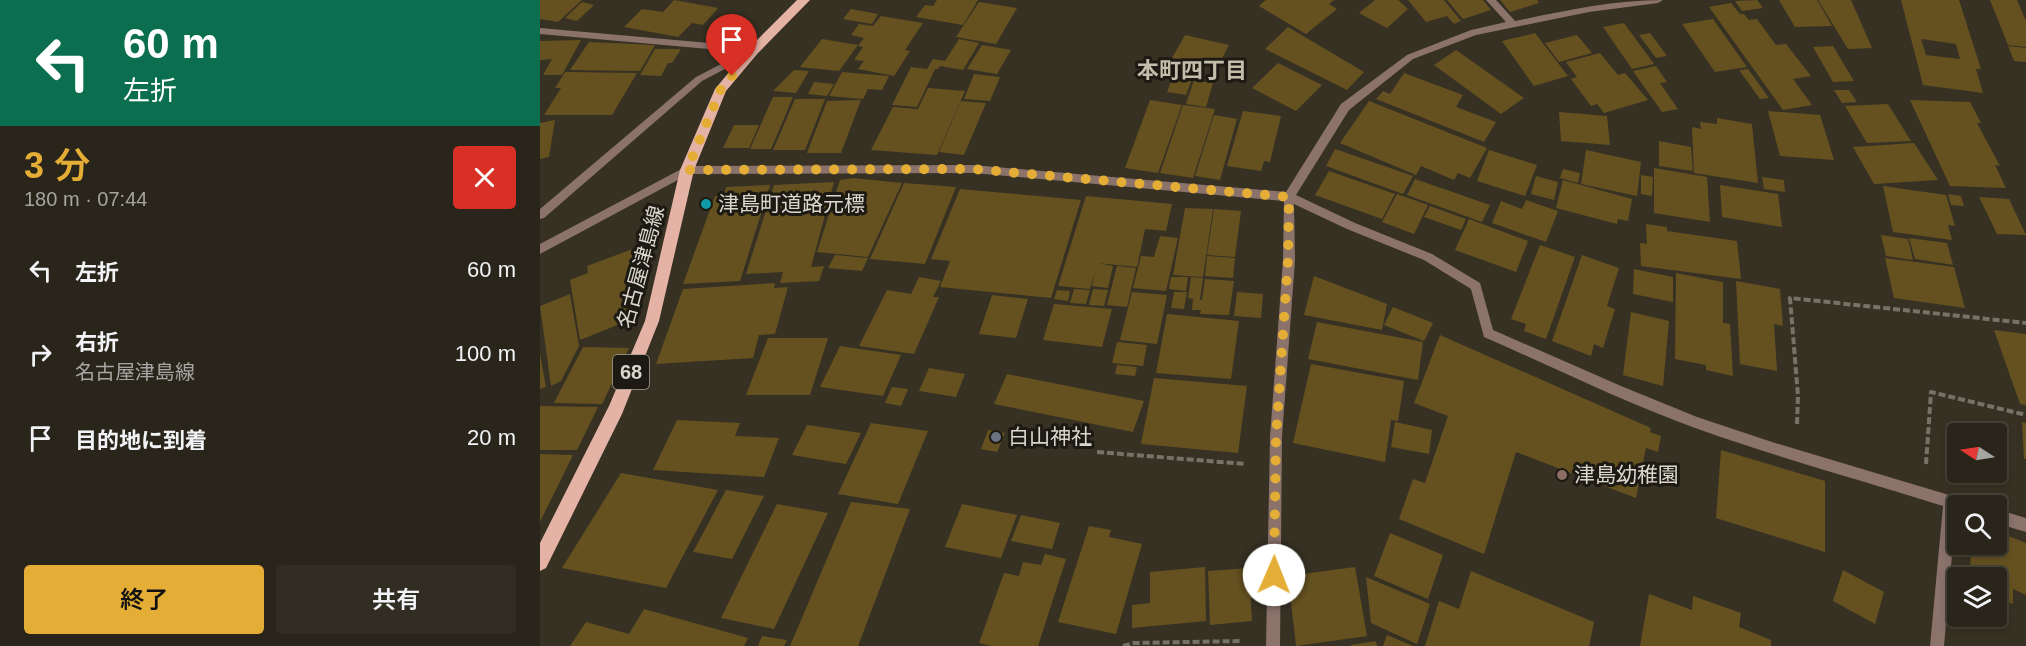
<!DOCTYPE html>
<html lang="ja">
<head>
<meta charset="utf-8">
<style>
	body { margin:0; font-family:Helvetica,"Noto Sans JP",sans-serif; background:#312d23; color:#f1f3f6; height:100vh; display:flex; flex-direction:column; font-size:22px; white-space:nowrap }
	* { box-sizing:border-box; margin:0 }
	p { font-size:20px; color:#a5a5a2 }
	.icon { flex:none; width:33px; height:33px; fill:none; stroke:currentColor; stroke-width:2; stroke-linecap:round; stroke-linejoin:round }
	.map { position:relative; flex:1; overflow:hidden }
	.side { display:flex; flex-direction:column; background:#29251a; width:540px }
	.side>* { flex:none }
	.guide { background:#0b6e4f; color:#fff; overflow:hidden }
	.needle { width:39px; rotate:282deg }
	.buttons { position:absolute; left:1407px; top:423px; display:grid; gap:12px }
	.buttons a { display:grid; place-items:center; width:60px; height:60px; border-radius:6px; background:#29251a; box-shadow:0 3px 9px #0003,0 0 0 2px #454239; font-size:30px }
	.pin { position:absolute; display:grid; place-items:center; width:51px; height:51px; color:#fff; margin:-62px -26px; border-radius:50% 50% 50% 0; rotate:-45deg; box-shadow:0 0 6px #0007 }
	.pin .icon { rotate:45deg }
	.me { position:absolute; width:66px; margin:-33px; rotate:1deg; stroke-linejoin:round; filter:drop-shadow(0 0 4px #0008) }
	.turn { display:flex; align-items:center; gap:21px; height:126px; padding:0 24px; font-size:27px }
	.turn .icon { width:78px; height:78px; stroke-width:2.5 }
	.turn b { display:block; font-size:42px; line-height:51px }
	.round { display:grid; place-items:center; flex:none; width:63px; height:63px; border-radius:6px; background:#312d23 }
	.overview { display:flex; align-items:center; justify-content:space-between; height:102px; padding:0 24px }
	h1 { font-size:36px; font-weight:600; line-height:45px; color:#e4ad35 }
	.primary-button { display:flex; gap:12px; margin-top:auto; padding:12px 24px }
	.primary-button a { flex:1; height:69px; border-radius:6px; background:#e4ad35; color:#111; font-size:24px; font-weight:600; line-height:69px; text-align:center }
	.primary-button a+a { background:#312d23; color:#f1f3f6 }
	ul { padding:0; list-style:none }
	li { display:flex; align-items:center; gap:18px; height:84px; padding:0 24px }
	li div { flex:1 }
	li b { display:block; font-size:22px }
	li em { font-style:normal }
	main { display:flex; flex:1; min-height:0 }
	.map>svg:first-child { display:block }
	.building { fill:#655120; fill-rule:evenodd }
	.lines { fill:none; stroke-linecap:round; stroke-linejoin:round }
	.path { stroke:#777266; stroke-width:4; stroke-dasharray:7 3; stroke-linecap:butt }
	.service { fill:#8b736c; fill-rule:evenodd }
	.minor { fill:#8b736c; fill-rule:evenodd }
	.primary { fill:#e4b3a5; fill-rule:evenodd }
	.route { stroke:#e4ad35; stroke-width:10; stroke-dasharray:0 18 }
	.culture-dot { fill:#0f9aa8; stroke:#1c1a13; stroke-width:2 }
	.worship-dot { fill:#6b7280; stroke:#1c1a13; stroke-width:2 }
	.education-dot { fill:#8d6e63; stroke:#1c1a13; stroke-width:2 }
	.labels { text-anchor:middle; stroke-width:6; stroke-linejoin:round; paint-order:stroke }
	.shield { fill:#1c1a13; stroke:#a29e96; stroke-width:1.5 }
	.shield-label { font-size:20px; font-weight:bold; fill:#dbd7ce }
	.poi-label { font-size:21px; fill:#dbd7ce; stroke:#1c1a13; text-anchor:start }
	.street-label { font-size:21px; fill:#dbd7ce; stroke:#1c1a13 }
	.neighbourhood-label { font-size:22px; font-weight:bold; fill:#c5bdac; stroke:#1c1a13 }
</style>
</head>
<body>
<main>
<section class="side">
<div class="guide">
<div class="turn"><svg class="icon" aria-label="left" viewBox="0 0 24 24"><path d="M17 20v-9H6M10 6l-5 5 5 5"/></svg><div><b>60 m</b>左折</div></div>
</div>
<div class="overview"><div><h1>3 分</h1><p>180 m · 07:44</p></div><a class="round" style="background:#d93025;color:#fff"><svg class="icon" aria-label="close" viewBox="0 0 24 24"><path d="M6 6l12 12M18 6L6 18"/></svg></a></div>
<ul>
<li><svg class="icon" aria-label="left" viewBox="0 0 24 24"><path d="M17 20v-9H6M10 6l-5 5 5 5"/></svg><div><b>左折</b></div><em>60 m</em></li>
<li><svg class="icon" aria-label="right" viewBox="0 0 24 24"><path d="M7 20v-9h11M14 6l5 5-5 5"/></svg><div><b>右折</b><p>名古屋津島線</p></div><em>100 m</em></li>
<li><svg class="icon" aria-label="arrive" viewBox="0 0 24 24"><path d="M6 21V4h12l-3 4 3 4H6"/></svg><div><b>目的地に到着</b></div><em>20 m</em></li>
</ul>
<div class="primary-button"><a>終了</a><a>共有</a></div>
</section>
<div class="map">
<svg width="1486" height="646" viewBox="0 0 1486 646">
	<rect width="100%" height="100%" fill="#373123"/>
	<path class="building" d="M0 0H42L18 22 0 19Z
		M134 0 178 8 163 25 152 23 138 37 84 27 102 9 123 12Z
		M397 0H438L423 25 376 17 385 5 393 6Z
		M726 0H794L789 4 797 9 766 34 719 6Z
		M835 0H858L868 9 847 28 819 13Z
		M868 0H904L921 21 914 24 907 16 886 22Z
		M907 0H943L951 10 923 19Z
		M960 0H997L999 3 970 12Z
		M1217 0 1223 8 1202 11 1195 1Z
		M1239 0H1277L1292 26 1255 27Z
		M1278 0H1311L1332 48 1308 49Z
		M1361 0H1419L1441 69H1436L1443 93 1383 85ZM1381 39 1416 44 1420 59 1386 55Z
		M1450 0H1477L1486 21V47L1468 45Z
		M42 2 54 5 37 21 25 18Z
		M439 2 477 8 456 44 416 37Z
		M1191 3 1200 14H1204L1209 20 1217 19 1236 45 1246 44 1271 76 1253 79 1272 105 1243 110 1169 7Z
		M311 9 338 14 332 24 303 19Z
		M341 16 383 23 365 50 370 51 354 76 318 69 324 61 314 60 323 47 318 46 324 38 311 35 319 24 333 26Z
		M1173 19 1207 67 1175 72 1142 24Z
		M1084 23 1114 64 1092 69 1063 27Z
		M748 27 824 72 807 90 725 49Z
		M995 33 1028 76 994 86 962 41Z
		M1110 33 1127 56 1116 58 1099 35Z
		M645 35 689 45 677 68 632 58Z
		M1037 35 1052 53 1019 62 1005 43Z
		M282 39 318 45 299 71 260 67Z
		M419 39 439 43 423 70 400 66 398 69H395L377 107 352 105 371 67 387 69 393 59 405 61Z
		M41 40 22 75H3L12 59 0 60V41Z
		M49 42 115 45 100 71 30 70Z
		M442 45 471 50 457 74 427 69Z
		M1293 46 1314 81 1293 82 1273 47Z
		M1468 46 1486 48V62L1474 61Z
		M115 49H141L132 63H128L121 76 100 75Z
		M916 50 984 98 961 114 894 65Z
		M1060 53 1078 75 1085 73 1108 100 1064 113 1057 104 1051 106 1031 79 1037 77 1026 62Z
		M638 62 665 65 659 81 673 83 666 107 646 104 654 80 652 79 646 95 627 92Z
		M738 63 782 85 756 111 712 88Z
		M1116 66 1127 82 1120 83 1138 109 1122 112 1093 71Z
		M1208 69 1229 98 1220 99 1199 70Z
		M254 70 269 71 256 93 233 91Z
		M25 72 97 73 72 115H4L21 88H15Z
		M302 72 349 76 342 90 328 89 323 99 289 96Z
		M864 73 923 95 916 107 956 122 944 142 836 99 843 91 850 94Z
		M434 74 460 77 450 101 424 99Z
		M274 82 294 84 287 96 268 94Z
		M388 88 425 91 397 155 331 150 353 107 378 109Z
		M1294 90H1309L1317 102 1302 103Z
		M233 97H253L231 149H210Z
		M255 99H285L265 150H233Z
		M321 100 301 153H267L287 101Z
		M610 100 642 105 618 173 585 168Z
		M1370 100 1430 102 1441 123H1437L1460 166 1455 165 1466 188 1410 186Z
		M421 101 446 103 424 155 399 152Z
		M829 101 947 148 930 178 918 173 914 180 881 166 876 175 800 143Z
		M1348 104 1371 141 1327 143 1305 106Z
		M643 105 675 109 653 178 620 173Z
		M703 111 741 116 730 162 724 161 721 171 687 166Z
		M1228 111 1280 115 1294 160 1240 156Z
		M1019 112 1067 116 1070 145 1021 141Z
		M674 115 697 119 680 180 655 176Z
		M1177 118 1212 124 1218 183 1154 173 1152 127 1161 129 1160 122 1177 124Z
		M15 120 9 157 0 159V123Z
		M194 125H219L209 148H183Z
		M1119 141 1151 147 1153 171 1119 166Z
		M1374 143 1398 180 1334 184 1313 147Z
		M795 149 873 176 863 194 786 166Z
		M949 150 997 165 985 196 937 181Z
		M1046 150 1101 162 1097 196 1041 184Z
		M1114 168 1167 177 1170 222 1114 213Z
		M1023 169 1040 173 1038 183 1020 178Z
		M789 171 855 194 842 219 775 195Z
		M1101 175 1113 177 1112 196 1101 194Z
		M996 176 1018 182 1014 200 991 194Z
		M1222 177 1244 180 1245 192 1224 189Z
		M313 178 362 183 328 257 277 252 300 180Z
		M875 179 950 205 942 222 867 195Z
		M1023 180 1092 199 1088 221 1078 219 1077 224 1016 208Z
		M294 182 271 267 284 266 279 281 240 283 243 272 206 274 234 185Z
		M364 183 416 187 385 264 330 259Z
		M230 185 200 281 143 284 175 196H184L186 187Z
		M1180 185 1238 194 1242 227 1182 217Z
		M1343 186 1406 195 1415 226 1408 225 1412 240 1353 232Z
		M420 189 541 200 511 298 400 287 410 261 391 259Z
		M857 194 888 205 874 234 842 222Z
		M1408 194 1421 196 1424 206 1411 205Z
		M546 196 632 204 626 231 605 229 597 267 558 263 573 266 568 288 552 286 555 272 550 289 518 286Z
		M1439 197 1469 199 1486 235 1457 234Z
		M986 200 1018 211 1006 242 952 223 961 201 982 209Z
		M890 206 926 219 921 230 884 217Z
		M645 208 673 209 663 277 633 275Z
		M674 209 701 211 695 257 667 255Z
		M929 219 988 241 976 272 915 250Z
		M1106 224 1127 227V231L1197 241 1201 279 1101 266 1100 243 1107 244Z
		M1341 235 1368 239 1373 260 1346 256Z
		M620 236 638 238 626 291 593 288 601 256 614 257Z
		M1369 238 1407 243 1413 265 1375 259Z
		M1000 245 1035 257 1006 339 984 331 986 324 971 319Z
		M98 247 105 276 88 283 95 318 40 340 30 280 48 273 47 266Z
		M295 255 328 258 322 271 288 268Z
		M1042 255 1079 268 1067 306 1075 309 1063 348 1054 344 1051 356 1012 341Z
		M667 256 695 258 693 278 665 276Z
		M1345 258 1414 267 1425 308 1354 298Z
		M577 266 596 268 587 307 567 305Z
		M1094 269 1133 277V302L1093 294Z
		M1136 273 1183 282V323L1190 324 1193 376 1166 370V365L1135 359Z
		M774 276 847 304 842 330 764 315Z
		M379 277 401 281 393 297H399L374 354 319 346 347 290 371 294Z
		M631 277H648L646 291 629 289Z
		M651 277 663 278 660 300H662L665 279 694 281 689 315 660 314 661 310H652L653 299 648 298Z
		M1196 281 1240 289 1243 326 1234 324 1237 371 1200 364Z
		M235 283 234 288 248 287 235 334 219 335 213 358 116 364 143 289Z
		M534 289 550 290 546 304 530 303Z
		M553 289 568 290 564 306 549 305Z
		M517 290 530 291 528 301 514 299Z
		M592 292 627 295 617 344 580 340Z
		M634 292H647L644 309 631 308Z
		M697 292 723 294 721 318 694 316Z
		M30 294 39 346 21 381 11 386 0 306Z
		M452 295 488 299 476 338 439 334Z
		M514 304 572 309 562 347 503 340Z
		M853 307 893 323 884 341 844 325Z
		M1091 312 1129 321 1123 386 1083 375Z
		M627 314 699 321 691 379 616 373Z
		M777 322 883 342 878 380 768 359Z
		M1454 330 1486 334V405L1480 404Z
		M900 335 1111 428 1110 432 1121 436 1118 452 1106 448 1096 498 976 452 944 554 859 519 873 479 885 483 908 416 874 403Z
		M228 338H288L270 395H206Z
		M577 342 607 345 603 366 572 363Z
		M300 346 361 355 343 396 280 387Z
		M43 347 89 348 62 404 14 403Z
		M0 354 6 387 0 389Z
		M771 364 864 381 858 421 851 420 845 462 753 443Z
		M577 365 597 367 595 376 575 374Z
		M389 368 425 374 416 397 379 391Z
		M467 374 604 401 593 432 454 404Z
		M614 378 707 386 698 453 601 444Z
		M352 387 368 389 361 406 345 403Z
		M0 406 58 407 37 450H0Z
		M137 420 200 423 195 436 239 438 224 477 113 470Z
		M855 422 892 430 889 454 851 447Z
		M1482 422 1486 423V459H1484Z
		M331 423 388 431 358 504 298 494Z
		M267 425 321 433 306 464 252 455Z
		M448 430 465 433 457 452 441 449Z
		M1181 450 1285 481V552L1176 518Z
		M0 454 33 455 0 522Z
		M81 473 178 490 126 588 22 568Z
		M186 490 224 496 192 559 153 552Z
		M311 502 370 509 318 646H250Z
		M237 504 288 513 234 629 181 618Z
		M422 504 477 515 461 558 405 547Z
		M481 515 520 523 512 549 471 541Z
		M549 526 571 530 569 537 602 544 576 634 518 622Z
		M1456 531 1486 543V595L1473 589V604L1456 598V578H1430L1431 544H1456Z
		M850 533 903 555 888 599 834 576Z
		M505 554 526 559 498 646H451L439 643 464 573 479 576 483 562 501 565Z
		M665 567 666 621 592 628V605L610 603V572Z
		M815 567 827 636 756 646 748 576Z
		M709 568 712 621 670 625 668 571Z
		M1303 570 1344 592 1335 624 1293 601Z
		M931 571 1054 622 1049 646H885L899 601 919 609Z
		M826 577 890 604 877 644 831 623Z
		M1109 594 1152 610 1153 596 1201 613 1199 627 1231 640V646H1100Z
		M104 609 208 638 204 646H30L46 622 89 634Z
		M847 635 873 646H843Z
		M222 636 247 640 244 646H218Z
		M836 641 837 646H811V645Z"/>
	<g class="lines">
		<path class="path" d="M1257 424 1258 396 1250 298 1486 323
			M557 452 706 464
			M1386 464 1391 392 1486 415
			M583 646 594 643 702 641"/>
		<path class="service" d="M0 28 214 47 219 50 214 53 0 34Z"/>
		<path class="minor" d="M946 0H956L975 21C1024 11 1072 0 1123 0L1118 3 1049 12 936 35 873 59 809 110 756 195 815 223 892 254 940 283 953 330 1081 386 1157 417 1232 442 1429 501 1431 506H1418V511L1416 510 1404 646H1390L1403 506C1321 480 1239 458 1158 429 1085 403 1015 368 944 337L931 289 884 260 807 229 754 204 755 260 742 437 740 646H726L730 437 743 260 744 201 433 173 149 174 0 254V244L147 166 433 165 746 192 801 104 867 55 931 30 966 22Z
			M214 47 217 48V52L162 81 4 218 0 219V209L156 77Z
			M1456 509 1486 518V532L1456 523Z"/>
		<path class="primary" d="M257 0H270L218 53 186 91 154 170 119 321 82 414 6 568 0 571V543L69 406 105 321 140 170 175 89 210 47Z"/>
	</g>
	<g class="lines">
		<path class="route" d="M192 76 181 89 147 170 433 169 749 197 748 260 736 437 734 575"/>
	</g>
	<circle class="culture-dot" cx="166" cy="204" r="6"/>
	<circle class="worship-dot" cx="456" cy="437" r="6"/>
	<circle class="education-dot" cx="1022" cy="475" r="6"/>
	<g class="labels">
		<rect class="shield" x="73" y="355" width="36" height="34" rx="4.5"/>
		<g class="shield-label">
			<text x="91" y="379">68</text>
		</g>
		<g class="poi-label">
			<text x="178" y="211">津島町道路元標</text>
			<text x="468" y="444">白山神社</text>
			<text x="1034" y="482">津島幼稚園</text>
		</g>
		<g class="street-label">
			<text transform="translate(101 267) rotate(-75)" y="7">名古屋津島線</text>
		</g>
		<g class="neighbourhood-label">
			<text x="652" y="78">本町四丁目</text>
		</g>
	</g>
</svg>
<div class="buttons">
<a><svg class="needle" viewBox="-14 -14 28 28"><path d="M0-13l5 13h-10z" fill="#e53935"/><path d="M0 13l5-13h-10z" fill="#a5a5a2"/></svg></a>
<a><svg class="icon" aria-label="search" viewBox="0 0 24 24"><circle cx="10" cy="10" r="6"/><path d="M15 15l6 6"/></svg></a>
<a><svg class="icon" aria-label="layers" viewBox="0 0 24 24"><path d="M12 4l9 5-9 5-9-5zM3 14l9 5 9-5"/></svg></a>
</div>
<div class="pin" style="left:192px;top:76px;background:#d93025"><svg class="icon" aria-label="arrive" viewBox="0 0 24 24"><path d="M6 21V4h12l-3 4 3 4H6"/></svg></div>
<svg class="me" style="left:734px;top:575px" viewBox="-20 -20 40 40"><circle r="19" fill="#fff"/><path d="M0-13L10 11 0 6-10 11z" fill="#e4ad35"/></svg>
</div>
</main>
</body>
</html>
